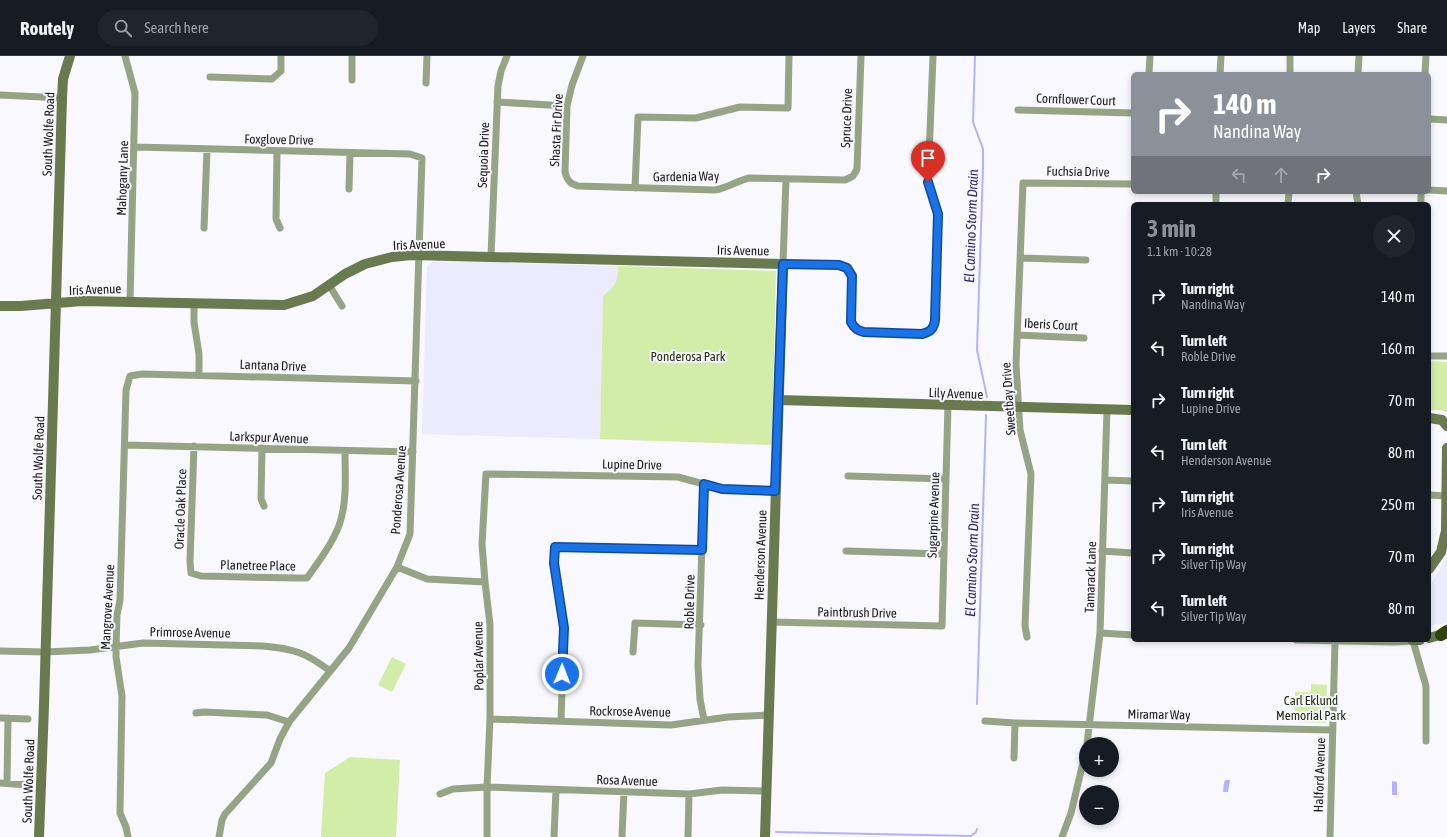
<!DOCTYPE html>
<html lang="en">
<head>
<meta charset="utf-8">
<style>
	body { margin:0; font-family:"Asap Condensed",sans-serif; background:#20242c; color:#f1f3f6; height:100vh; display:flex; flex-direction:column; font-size:15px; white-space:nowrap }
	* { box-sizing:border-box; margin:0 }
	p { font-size:13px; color:#9ea1a6 }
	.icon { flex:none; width:22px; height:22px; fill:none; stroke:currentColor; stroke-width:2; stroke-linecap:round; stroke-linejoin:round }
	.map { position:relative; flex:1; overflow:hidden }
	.side { position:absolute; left:1131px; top:146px; width:300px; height:440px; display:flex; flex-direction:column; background:#171b24; border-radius:6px; box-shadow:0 2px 6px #0003 }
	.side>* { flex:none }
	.guide { position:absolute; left:1131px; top:16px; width:300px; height:122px; border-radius:6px; box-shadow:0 2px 6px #0003; background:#8c9099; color:#fff; overflow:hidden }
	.tools { position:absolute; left:1079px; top:681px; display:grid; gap:8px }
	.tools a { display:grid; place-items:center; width:40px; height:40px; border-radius:50%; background:#171b24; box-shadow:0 2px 6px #0003; font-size:20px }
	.pin { position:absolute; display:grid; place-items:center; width:34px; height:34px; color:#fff; margin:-41px -17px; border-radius:50% 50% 50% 0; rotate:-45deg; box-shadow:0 0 4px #0007 }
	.pin .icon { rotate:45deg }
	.me { position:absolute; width:44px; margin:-22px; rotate:1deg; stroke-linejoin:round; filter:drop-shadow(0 0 3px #0008) }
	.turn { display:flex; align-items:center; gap:14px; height:84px; padding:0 16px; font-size:18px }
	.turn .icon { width:52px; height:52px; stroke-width:2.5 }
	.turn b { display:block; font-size:28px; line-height:34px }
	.lanes { display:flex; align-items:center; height:38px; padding:0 16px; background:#0003; justify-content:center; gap:20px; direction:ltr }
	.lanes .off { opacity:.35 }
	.round { display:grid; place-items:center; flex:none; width:42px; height:42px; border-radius:21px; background:#20242c }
	.summary { display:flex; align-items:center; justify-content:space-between; height:68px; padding:0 16px }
	h1 { font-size:24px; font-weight:700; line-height:30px; color:#8c9099 }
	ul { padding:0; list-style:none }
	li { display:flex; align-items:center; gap:12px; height:52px; padding:0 16px }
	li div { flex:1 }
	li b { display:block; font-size:15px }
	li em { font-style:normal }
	header { display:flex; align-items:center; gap:24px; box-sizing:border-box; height:56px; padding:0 20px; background:#171b24; border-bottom:1px solid #363941 }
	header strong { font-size:19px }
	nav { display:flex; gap:22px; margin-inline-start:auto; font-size:14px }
	.search { width:280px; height:36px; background:#20242c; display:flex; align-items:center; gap:10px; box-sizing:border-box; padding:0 14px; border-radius:22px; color:#9ea1a6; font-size:15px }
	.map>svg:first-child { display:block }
	.built { fill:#ebebfd }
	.green { fill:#d1eda7 }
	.water { fill:#b4b3f9 }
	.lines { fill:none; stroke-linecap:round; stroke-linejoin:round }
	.stream { stroke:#b4b3f9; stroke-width:2 }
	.street { stroke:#97a385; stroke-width:7 }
	.secondary { stroke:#687a4e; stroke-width:10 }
	.highway { stroke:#30420c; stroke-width:12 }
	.route-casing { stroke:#114b97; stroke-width:10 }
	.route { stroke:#1a73e8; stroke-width:7 }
	.labels { text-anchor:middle; stroke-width:4; stroke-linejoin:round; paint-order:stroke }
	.street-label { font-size:13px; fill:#18181d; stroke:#f8f8fe }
	.park-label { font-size:13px; fill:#232e10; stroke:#f8f8fe }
	.water-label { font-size:14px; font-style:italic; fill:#2f2270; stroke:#f8f8fe }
</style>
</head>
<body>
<header>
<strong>Routely</strong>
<div class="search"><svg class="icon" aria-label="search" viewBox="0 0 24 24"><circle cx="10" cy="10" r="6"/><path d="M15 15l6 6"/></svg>Search here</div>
<nav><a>Map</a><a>Layers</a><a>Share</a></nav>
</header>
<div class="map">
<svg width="1447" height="781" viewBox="0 0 1447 781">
	<rect width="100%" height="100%" fill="#f8f8fe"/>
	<path class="built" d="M433 205 618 210V222L615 230 603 240 600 383 422 378 427 210Z
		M1447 501V567L1429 570V531Z"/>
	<path class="green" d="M618 210 776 215 772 389 600 383 603 240C616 229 618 227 618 210Z
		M1429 305 1447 306V356L1440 354H1429Z
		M392 601 406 608 392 636 378 629Z
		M1311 628 1327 629 1326 667 1294 666 1295 636H1311Z
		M350 701 400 704 396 781H321L325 717Z"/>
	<path class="water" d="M1226 724H1230L1228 736H1223L1224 726Z
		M1392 725 1397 726V739H1392Z"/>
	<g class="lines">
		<path class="stream" d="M975 0 973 66 983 93V111L977 294 987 341
			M977 648 986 359
			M776 776 971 780 976 776 977 773"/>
		<path class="street" d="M125 0 135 37 130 245
			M583 0 572 29 567 50 565 116C567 124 570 128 578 130L715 134C727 132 737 125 749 122L845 124 853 120 857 113 861 0
			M1149 18 1150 0
			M1220 18 1221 0
			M1290 18V0
			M1358 18 1359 0
			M1425 18 1426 0
			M210 21 272 23 281 15V0
			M352 24V0
			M426 27 427 0
			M0 39 62 42
			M497 46 567 50
			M1018 54 1133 57
			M1429 63 1447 64
			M135 91 410 98 422 102 410 478 397 511 349 592 289 666 280 683 271 707 225 758 222 764 219 781
			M277 95 276 163 280 172
			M786 123 783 208 839 209C847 210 851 215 852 223L851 266C854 272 858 275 864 276L922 278C930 276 934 272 935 264L939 158 928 126 933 0
			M635 132 638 61 696 62 740 51 788 52 789 0
			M349 133 350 97
			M1429 134 1447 135
			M1356 136 1358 148
			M1216 148V136
			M1288 148 1289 136
			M1421 148V136
			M204 172 207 94
			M491 200 498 30 501 15 507 0
			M1020 202 1086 204
			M329 229 342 250
			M194 247V266L199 298V319
			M1017 279 1084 282
			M1429 300H1447
			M125 389 413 396
			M194 390 190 505 191 517 201 520 295 522H307C319 505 336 483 341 463 347 442 345 417 345 395
			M262 392 261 443 264 450
			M848 420 945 423
			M1105 424 1133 425
			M1429 439 1446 440
			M846 495 943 498
			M1102 495 1133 497
			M397 511 427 523 485 526
			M771 566 942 570 948 349
			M1100 577 1133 579
			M1027 581 1025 570 1031 418 1020 374 1016 309 1023 127 1133 128
			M1296 584 1394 586 1413 585 1426 630V685
			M0 595 45 596 90 594 143 587 263 590C294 593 305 596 330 615
			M633 596 635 567 701 569
			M196 657 204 656 267 659 289 666
			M0 662 28 663
			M490 663 671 669 728 661 768 659
			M704 664 700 643 698 610 704 428
			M561 665 564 572 554 507 555 491 702 494
			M985 665 1015 667 1332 674
			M1087 688 1100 577 1107 353
			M1014 702 1015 667
			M0 727 28 729
			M7 727 8 662
			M440 738 453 733 487 731 689 738 722 734 766 735
			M622 780 624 736
			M128 781 126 771 120 757 122 640 116 601V590L117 559 120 544 126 334 130 320 142 318 416 325
			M487 781V731L490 663V569L485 526 482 488 486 418 678 421 722 433 775 435
			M554 781 556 734
			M688 781 689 738
			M1062 781 1071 757 1086 694
			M1330 781 1335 585"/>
		<path class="secondary" d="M0 250H21L82 245 284 249 313 240 345 218 365 208 392 201 411 199 783 208 765 781
			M779 344 1133 354
			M1429 362 1442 364 1447 370
			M1429 513 1441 496 1446 475 1447 392
			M1429 582 1447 577
			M1412 584H1420
			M39 781 44 650 62 42 63 23 70 0"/>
		<path class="highway" d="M1441 579 1447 575"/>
	</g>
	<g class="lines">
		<defs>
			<path id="route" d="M562 618 564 572 554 507 555 491 702 494 704 428 722 433 775 435 783 208 839 209 847 212 852 220 851 266C854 272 858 275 864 276L922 278C931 276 934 272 935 264L938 158 928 126"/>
		</defs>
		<use href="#route" class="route-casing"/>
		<use href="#route" class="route"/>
	</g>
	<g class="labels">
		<g class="street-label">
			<text transform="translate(1076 43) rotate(2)" y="5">Cornflower Court</text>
			<text transform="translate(846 62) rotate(-88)" y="5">Spruce Drive</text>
			<text transform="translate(556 74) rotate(-87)" y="5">Shasta Fir Drive</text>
			<text transform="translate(48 78) rotate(-88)" y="5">South Wolfe Road</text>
			<text transform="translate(279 83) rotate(1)" y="5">Foxglove Drive</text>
			<text transform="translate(483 99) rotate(-88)" y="5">Sequoia Drive</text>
			<text transform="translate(1078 115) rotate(1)" y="5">Fuchsia Drive</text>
			<text transform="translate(686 120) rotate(-1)" y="5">Gardenia Way</text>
			<text transform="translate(122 122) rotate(-88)" y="5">Mahogany Lane</text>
			<text transform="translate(419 188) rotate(-2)" y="5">Iris Avenue</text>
			<text transform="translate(743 194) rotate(1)" y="5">Iris Avenue</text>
			<text transform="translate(95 233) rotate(-2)" y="5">Iris Avenue</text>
			<text transform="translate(1051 268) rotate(3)" y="5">Iberis Court</text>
			<text transform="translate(273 309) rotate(2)" y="5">Lantana Drive</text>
			<text transform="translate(956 337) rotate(2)" y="5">Lily Avenue</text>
			<text transform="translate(1008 343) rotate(-94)" y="5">Sweetbay Drive</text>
			<text transform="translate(269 381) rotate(2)" y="5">Larkspur Avenue</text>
			<text transform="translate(38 402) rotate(-88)" y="5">South Wolfe Road</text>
			<text transform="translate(632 408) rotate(1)" y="5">Lupine Drive</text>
			<text transform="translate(398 434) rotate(-86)" y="5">Ponderosa Avenue</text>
			<text transform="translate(180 453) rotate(-88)" y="5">Oracle Oak Place</text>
			<text transform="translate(933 459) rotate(-88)" y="5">Sugarpine Avenue</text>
			<text transform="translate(760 499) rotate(-88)" y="5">Henderson Avenue</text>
			<text transform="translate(258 509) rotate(1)" y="5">Planetree Place</text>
			<text transform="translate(1090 521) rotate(-88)" y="5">Tamarack Lane</text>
			<text transform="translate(689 546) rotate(-89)" y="5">Roble Drive</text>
			<text transform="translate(107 551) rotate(-87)" y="5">Mangrove Avenue</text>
			<text transform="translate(857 556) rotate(1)" y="5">Paintbrush Drive</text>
			<text transform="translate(190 576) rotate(1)" y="5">Primrose Avenue</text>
			<text transform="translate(478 600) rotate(-91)" y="5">Poplar Avenue</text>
			<text transform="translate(630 655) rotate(1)" y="5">Rockrose Avenue</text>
			<text transform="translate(1159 658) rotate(1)" y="5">Miramar Way</text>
			<text transform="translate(1319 719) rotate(-88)" y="5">Halford Avenue</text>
			<text transform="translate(627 724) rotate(2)" y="5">Rosa Avenue</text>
			<text transform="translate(28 725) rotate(-88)" y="5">South Wolfe Road</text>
		</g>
		<g class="park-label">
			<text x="688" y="305">Ponderosa Park</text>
			<text x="1311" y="649">Carl Eklund<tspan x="1311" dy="15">Memorial Park</tspan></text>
		</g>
		<g class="water-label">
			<text transform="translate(971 170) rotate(-88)" y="5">El Camino Storm Drain</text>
			<text transform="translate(972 504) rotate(-88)" y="5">El Camino Storm Drain</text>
		</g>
	</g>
</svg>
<div class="tools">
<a>+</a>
<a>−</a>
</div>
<div class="pin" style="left:928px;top:126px;background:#d93025"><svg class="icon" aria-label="arrive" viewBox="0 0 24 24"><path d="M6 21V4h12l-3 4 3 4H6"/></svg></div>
<svg class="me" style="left:562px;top:618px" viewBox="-20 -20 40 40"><circle r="17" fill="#1a73e8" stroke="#fff" stroke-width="3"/><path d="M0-11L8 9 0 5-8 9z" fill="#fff"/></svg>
<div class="guide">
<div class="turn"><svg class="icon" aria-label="right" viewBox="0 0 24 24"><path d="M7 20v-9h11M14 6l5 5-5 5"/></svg><div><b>140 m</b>Nandina Way</div></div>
<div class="lanes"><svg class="icon off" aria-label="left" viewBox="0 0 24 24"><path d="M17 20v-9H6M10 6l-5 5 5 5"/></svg><svg class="icon off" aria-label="ahead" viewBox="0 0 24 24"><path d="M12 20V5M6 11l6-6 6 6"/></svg><svg class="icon" aria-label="right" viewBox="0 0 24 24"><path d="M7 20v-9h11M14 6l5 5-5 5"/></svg></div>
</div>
<section class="side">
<div class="summary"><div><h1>3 min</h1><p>1.1 km · 10:28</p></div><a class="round"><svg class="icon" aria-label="close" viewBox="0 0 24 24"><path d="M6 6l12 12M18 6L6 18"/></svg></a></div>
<ul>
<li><svg class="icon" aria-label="right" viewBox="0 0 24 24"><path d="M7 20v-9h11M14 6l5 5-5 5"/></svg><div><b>Turn right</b><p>Nandina Way</p></div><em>140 m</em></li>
<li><svg class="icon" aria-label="left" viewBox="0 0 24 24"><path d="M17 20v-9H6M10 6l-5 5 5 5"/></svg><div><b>Turn left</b><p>Roble Drive</p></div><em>160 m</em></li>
<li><svg class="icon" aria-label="right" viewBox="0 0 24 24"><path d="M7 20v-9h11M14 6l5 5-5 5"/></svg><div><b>Turn right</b><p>Lupine Drive</p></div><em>70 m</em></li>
<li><svg class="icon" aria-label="left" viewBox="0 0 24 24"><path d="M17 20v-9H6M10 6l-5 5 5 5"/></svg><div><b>Turn left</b><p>Henderson Avenue</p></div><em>80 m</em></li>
<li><svg class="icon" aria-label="right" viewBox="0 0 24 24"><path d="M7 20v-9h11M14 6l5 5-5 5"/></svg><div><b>Turn right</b><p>Iris Avenue</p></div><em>250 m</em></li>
<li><svg class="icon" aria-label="right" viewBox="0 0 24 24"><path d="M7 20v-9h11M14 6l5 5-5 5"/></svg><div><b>Turn right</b><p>Silver Tip Way</p></div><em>70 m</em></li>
<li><svg class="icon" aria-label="left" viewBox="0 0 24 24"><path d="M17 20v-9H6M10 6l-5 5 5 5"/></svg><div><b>Turn left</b><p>Silver Tip Way</p></div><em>80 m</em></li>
</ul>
</section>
</div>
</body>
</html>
